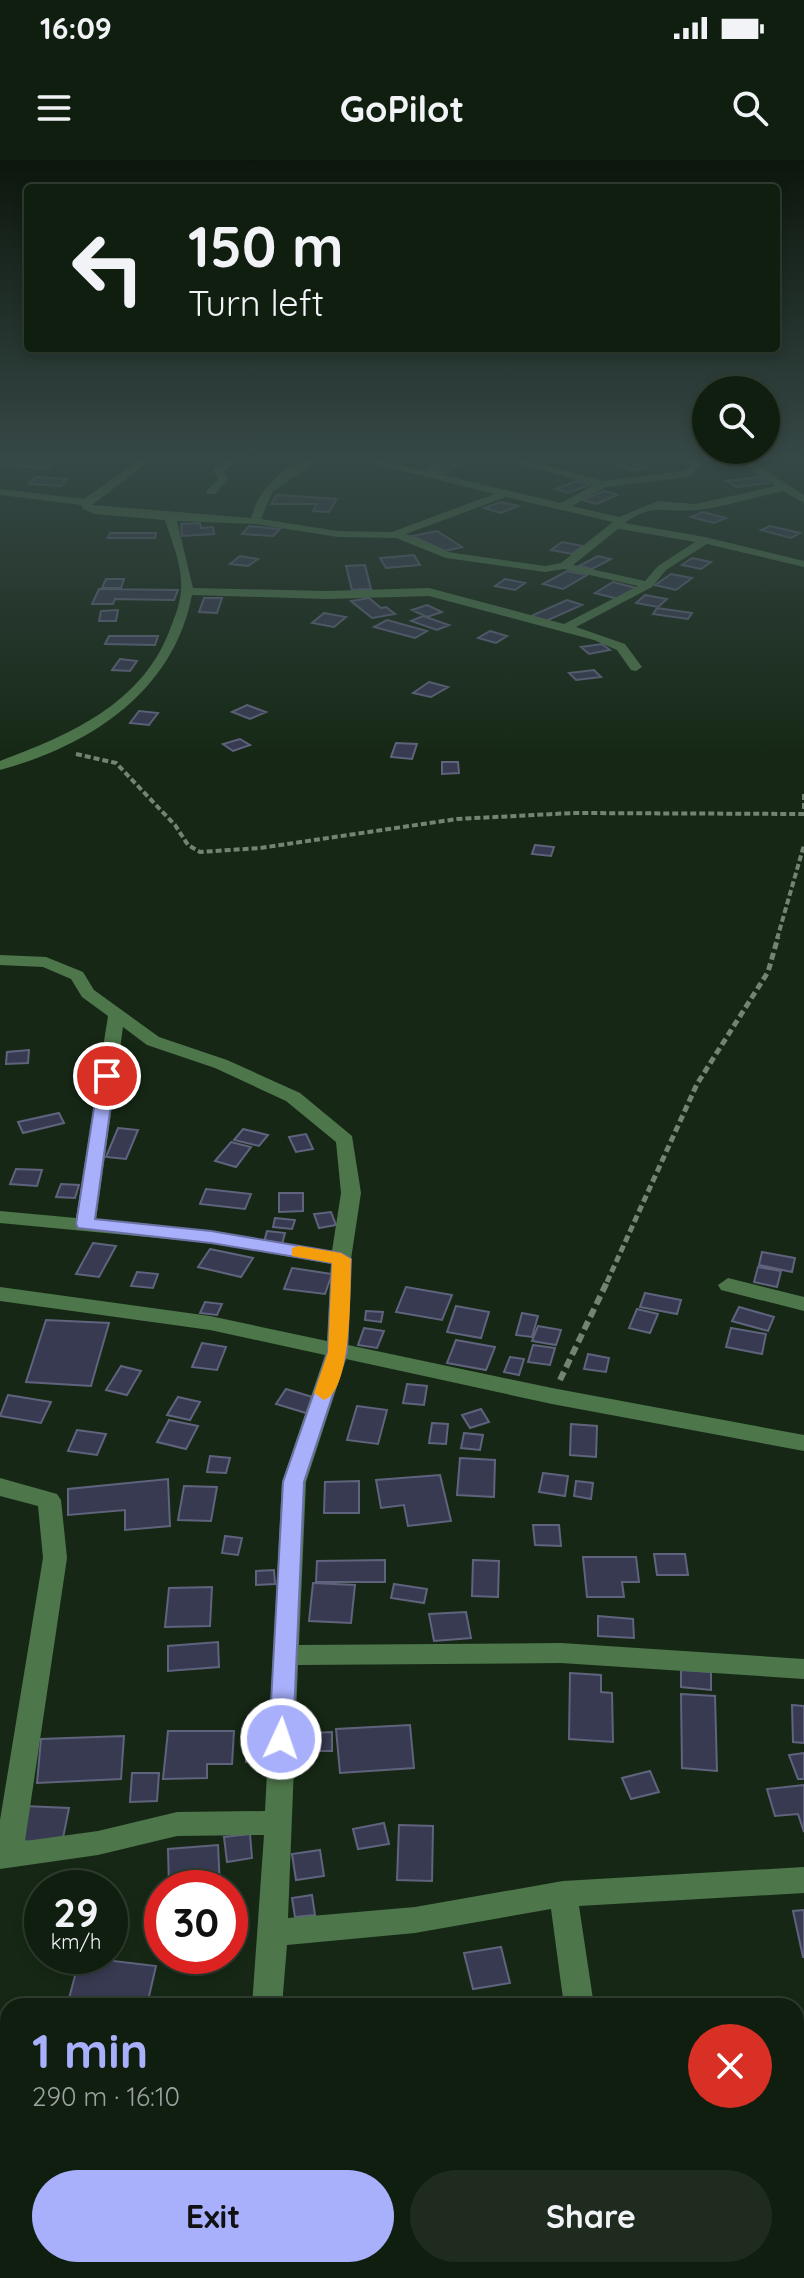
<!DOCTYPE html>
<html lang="en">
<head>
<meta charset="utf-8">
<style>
	body { margin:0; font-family:Quicksand,sans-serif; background:#1e2b1e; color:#f1f3f6; height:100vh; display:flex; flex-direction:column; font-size:30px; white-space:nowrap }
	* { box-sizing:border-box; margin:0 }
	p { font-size:26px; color:#9ca29f }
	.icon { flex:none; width:44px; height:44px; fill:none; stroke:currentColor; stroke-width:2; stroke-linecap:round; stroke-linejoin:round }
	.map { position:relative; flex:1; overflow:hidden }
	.panel { position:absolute; left:0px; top:1838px; width:804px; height:280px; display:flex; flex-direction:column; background:#101e10; border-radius:24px 24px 0 0; box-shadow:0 4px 12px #0003,0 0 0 2px #303c30 }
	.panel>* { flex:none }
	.top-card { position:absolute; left:24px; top:24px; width:756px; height:168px; border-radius:8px; box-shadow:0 4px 12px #0003,0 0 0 2px #303c30; background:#101e10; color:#f1f3f6; overflow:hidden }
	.controls { position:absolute; left:692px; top:216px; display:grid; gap:16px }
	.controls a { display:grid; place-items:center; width:88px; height:88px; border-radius:50%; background:#101e10; box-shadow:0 4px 12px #0003,0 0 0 2px #303c30; font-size:40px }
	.speed { position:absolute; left:24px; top:1710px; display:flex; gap:16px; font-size:40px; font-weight:700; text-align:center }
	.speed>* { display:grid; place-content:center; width:104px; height:104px; border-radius:50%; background:#101e10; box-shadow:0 4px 12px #0003,0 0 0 2px #303c30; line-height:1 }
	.speed small { font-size:20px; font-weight:400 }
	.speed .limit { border:12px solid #d22; background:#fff; color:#111 }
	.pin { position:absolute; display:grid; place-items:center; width:68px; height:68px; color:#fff; margin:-34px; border:4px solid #fff; border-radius:50%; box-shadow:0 2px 8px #0007 }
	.me { position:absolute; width:88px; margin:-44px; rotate:3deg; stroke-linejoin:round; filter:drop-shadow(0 0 6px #0008) }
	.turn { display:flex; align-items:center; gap:28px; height:168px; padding:0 32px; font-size:36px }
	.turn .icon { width:104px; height:104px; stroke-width:2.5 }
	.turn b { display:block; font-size:56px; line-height:68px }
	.round { display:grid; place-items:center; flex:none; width:84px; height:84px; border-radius:42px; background:#1e2b1e }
	.headline { display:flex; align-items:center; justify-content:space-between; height:136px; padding:0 32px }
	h1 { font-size:48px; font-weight:700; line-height:60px; color:#a8b0fc }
	.cta { display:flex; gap:16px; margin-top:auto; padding:16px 32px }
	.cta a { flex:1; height:92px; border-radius:48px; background:#a8b0fc; color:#111; font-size:32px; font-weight:700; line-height:92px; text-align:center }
	.cta a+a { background:#1e2b1e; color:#f1f3f6 }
	.status { display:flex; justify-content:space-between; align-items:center; height:56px; padding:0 40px; background:#101e10; direction:ltr }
	.status svg { height:22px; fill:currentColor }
	header { display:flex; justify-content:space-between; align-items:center; height:104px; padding:0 32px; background:#101e10; font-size:36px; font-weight:700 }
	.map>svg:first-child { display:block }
	.building { fill:#373a51; stroke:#5f637d; stroke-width:2 }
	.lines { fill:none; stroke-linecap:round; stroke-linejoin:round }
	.path-far2 { stroke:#748373; stroke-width:4; stroke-dasharray:6 3; stroke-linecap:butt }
	.path-far1 { stroke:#748373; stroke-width:5; stroke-dasharray:7 4; stroke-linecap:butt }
	.path { stroke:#748373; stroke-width:6; stroke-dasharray:9 5; stroke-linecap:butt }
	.minor { fill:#4d764b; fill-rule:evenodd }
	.route { fill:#a8b0fc; stroke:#6d72a4; stroke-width:2 }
	.slow { fill:#f59e0b }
</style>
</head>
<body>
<div class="status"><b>16:09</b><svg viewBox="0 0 49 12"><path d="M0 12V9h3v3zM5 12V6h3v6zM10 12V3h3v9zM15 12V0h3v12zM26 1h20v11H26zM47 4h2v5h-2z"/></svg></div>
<header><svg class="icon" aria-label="menu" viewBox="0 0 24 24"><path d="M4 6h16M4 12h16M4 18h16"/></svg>GoPilot<svg class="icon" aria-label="search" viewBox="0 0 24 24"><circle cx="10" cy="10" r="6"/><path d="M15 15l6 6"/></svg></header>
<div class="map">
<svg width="804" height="2118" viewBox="0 0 804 2118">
	<rect width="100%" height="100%" fill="#162815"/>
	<path class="building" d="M622 299 635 302 647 308 632 311 610 301Z
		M9 300 53 303 47 308 3 305Z
		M443 300 460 303 443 314 427 311Z
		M36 317 67 319 61 326 29 324Z
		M759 317 768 323 736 327 727 321Z
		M577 321 589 325 568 333 556 329Z
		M604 331 617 335 596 344 583 340Z
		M277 335 337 339 329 352 313 351 317 344H271Z
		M501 342 518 346 501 353 484 348Z
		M703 352 726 358 714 363 691 357Z
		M200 363 201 368 213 367 214 374 182 376 181 364Z
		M249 366 280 369 273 376 242 374Z
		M770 366 800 373 791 378 761 370Z
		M437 371 462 387 445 391 412 376Z
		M110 373H156L155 378H108Z
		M562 382 583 386 572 394 551 390Z
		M414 395 420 405 386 408 380 398Z
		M240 396 258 399 248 406 230 404Z
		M598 396 611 399 592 409 579 406Z
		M692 398 711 402 701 409 682 405Z
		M365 405 371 429 352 430 346 406Z
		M567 411 587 415 563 429 543 424Z
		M671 414 692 418 676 430 655 425Z
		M106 419H124L121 428H102Z
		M505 419 525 423 515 430 495 426Z
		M613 422 640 429 622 440 595 433Z
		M99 429 178 430 174 440 115 439 113 444H92Z
		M645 435 667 439 658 447 636 443Z
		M204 438H222L217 453 199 452Z
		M369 438 381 448 386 447 395 454 372 458 351 441Z
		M567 440 582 445 546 461 531 456Z
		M427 445 442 452 427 457 412 450Z
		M657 448 692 453 688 459 653 454Z
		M118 450 116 461H99L101 451Z
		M324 453 346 457 334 467 312 463Z
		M423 456 449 465 437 470 411 461Z
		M387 460 427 471 415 478 374 467Z
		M490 471 507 476 496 483 478 478Z
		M109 476H158L155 485 105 484Z
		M602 484 610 490 589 494 581 487Z
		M120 499 137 501 130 511 112 510Z
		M594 510 601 517 576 520 569 513Z
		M429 522 448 527 431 537 413 533Z
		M247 545 266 552 250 559 232 552Z
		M139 551 158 553 149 565 130 563Z
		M240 579 250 585 233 591 223 584Z
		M396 583 417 584 412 599 391 597Z
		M442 602H458L459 613 442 614Z
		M535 685 554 687 551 696 532 694Z
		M29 890 28 903 6 904 7 892Z
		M59 953 64 963 23 973 18 962Z
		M118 968 138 970 126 999 106 997Z
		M243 969 268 975 259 986 234 980Z
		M306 974 313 989 296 992 289 977Z
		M231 982 251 987 236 1007 215 1001Z
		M16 1009 42 1010 37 1026 10 1024Z
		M61 1024 79 1025 75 1038 56 1037Z
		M206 1029 251 1034 245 1049 200 1044Z
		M279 1033H303V1051L279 1052Z
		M331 1052 336 1065 319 1068 314 1054Z
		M275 1058 295 1060 292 1069 273 1067Z
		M267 1071 285 1073 282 1084 264 1082Z
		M93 1083 116 1086 99 1117 76 1114Z
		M210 1089 253 1098 241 1117 198 1107Z
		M762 1092 795 1098 792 1112 759 1105Z
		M758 1107 781 1111 777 1127 754 1122Z
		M292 1108 332 1114 325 1134 284 1129Z
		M137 1112 158 1114 153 1128 131 1126Z
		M406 1127 452 1135 442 1160 396 1152Z
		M645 1133 681 1140 677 1154 640 1147Z
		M205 1142 222 1144 217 1155 200 1153Z
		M456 1146 489 1152 481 1178 447 1172Z
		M739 1147 774 1157 768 1171 732 1161Z
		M637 1149 658 1154 650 1173 629 1168Z
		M366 1151 383 1152 381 1162 365 1160Z
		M522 1153 538 1156 532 1177 516 1175Z
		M46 1160 109 1163 91 1226 26 1222Z
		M538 1166 561 1170 556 1185 532 1181Z
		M364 1168 384 1171 377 1188 358 1185Z
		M731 1168 766 1174 762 1194 726 1187Z
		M456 1180 495 1187 486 1210 447 1203Z
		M202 1183 226 1187 217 1210 192 1207Z
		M533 1185 555 1188 550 1205 528 1202Z
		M588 1194 609 1198 606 1212 584 1209Z
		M510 1197 524 1199 519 1215 504 1212Z
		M121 1206 141 1211 127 1235 106 1230Z
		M407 1224 427 1226 424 1245 403 1243Z
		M286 1229 316 1238 306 1253 276 1244Z
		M8 1235 51 1242 41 1263 0 1256Z
		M178 1237 200 1242 190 1260 167 1255Z
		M357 1246 387 1250 378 1284 347 1280Z
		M481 1249 489 1262 470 1268 462 1255Z
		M169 1260 198 1266 186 1289 157 1282Z
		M432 1263 448 1264 446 1284 429 1283Z
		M571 1264 597 1266 596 1297 570 1295Z
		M77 1270 106 1274 97 1295 68 1291Z
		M464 1273 483 1275 480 1290 461 1288Z
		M210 1296 230 1298 226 1313 207 1312Z
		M460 1298 495 1300 494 1337 457 1335Z
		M543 1313 568 1316 565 1336 539 1332Z
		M440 1315 451 1361 408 1366 404 1345 381 1348 376 1320Z
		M168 1319 170 1366 125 1370V1350L68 1355V1329Z
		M359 1321V1353H324L325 1322Z
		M576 1321 593 1323 591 1339 574 1336Z
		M184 1326 217 1327 211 1361 178 1360Z
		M533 1365H559L561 1386 535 1385Z
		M225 1376 242 1378 238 1395 222 1393Z
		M654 1394H685L688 1415H657Z
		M583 1397H636L639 1422H622L624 1437H587Z
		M385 1400V1422H316L317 1401Z
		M473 1400 499 1401 498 1437 472 1436Z
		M274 1410 275 1424 256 1425V1411Z
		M313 1423 355 1425 351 1463 309 1461Z
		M394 1424 427 1429 424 1443 391 1438Z
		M212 1427 210 1466 165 1467 169 1428Z
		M466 1452 471 1478 434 1481 429 1454Z
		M598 1456 633 1459 634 1478 598 1476Z
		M218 1482 219 1507 168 1511V1486Z
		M681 1510 711 1512V1530L681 1527Z
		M570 1513 601 1515V1532L612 1533 613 1582 569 1579Z
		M681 1534 715 1536 717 1611 682 1608Z
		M792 1545 804 1546V1583L793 1582Z
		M410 1565 414 1608 340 1613 336 1569Z
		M168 1571H234L232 1604H207V1618L163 1619Z
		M332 1572V1591H313L312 1573Z
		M124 1576 121 1619 37 1623 41 1579Z
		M247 1581H264V1601L246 1602Z
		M804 1593V1619H798L789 1595Z
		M650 1611 659 1632 631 1639 622 1618Z
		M132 1613H159L157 1641 130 1642Z
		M804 1625V1672L798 1654 775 1656 767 1629Z
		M24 1646 69 1648 62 1683 16 1681Z
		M384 1663 389 1684 358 1689 353 1669Z
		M399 1665 433 1666 432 1721 397 1720Z
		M250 1674 252 1698 227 1702 224 1677Z
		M218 1685 220 1727 169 1728 168 1689Z
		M320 1690 324 1716 296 1720 292 1694Z
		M312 1735 315 1755 295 1757 292 1738Z
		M804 1750V1797H803L793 1751Z
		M501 1787 510 1823 473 1829 464 1793Z
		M80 1797 156 1806 147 1845 67 1846Z
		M6 1945H8V2063L0 2062V1966Z"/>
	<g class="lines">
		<path class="path-far2" d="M76 594 116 603 175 665 188 685 200 692 260 688 457 659 573 653 804 654
			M804 634V655
			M777 779 804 685"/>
		<path class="path-far1" d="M607 1122 697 924 768 812 778 777"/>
		<path class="path" d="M560 1220 608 1120"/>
		<path class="minor" d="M141 299H152L92 345 251 358C259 328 287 299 320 299L273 331 261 359 338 371 392 372 494 334 357 299H373L561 343 594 325 505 299H520L603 321 685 311 690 306 684 299H694L701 306 688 317 606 327 572 346 619 357 658 341 695 344 776 326 736 299H747L804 335V343L783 331C755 337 725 347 696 350 667 353 652 342 625 363L705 377 804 401V407L707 384 666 410 652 427 576 467 625 484 642 507 636 511 631 510 617 490 594 480 429 436 327 439 192 435C173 532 91 585 0 610V601C69 575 140 545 169 472 174 459 180 445 181 431 183 407 172 382 165 360L95 354 83 349 81 345 0 335V329L84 339ZM506 337 613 362 561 403 545 406 448 392 406 374ZM177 361 255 364 338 377 396 378 446 398 545 412 564 409 638 426 564 464 429 428 327 431 193 428ZM618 369H620L695 382 658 406 645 421 573 405Z
			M229 299H240L224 311 228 319 215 334H207L206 332 218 319 213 310Z
			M0 795 46 797 83 812 94 830 159 877 227 900 300 933 352 976 361 1033 351 1099 348 1185 552 1228 804 1275V1291L552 1244 346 1199 306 1322 299 1485 561 1483 804 1499V1519L561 1503 298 1505 288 1758 415 1747 563 1721 804 1707V1733L579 1746 594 1846H564L551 1749 415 1773 287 1785 282 1846H252L264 1675 177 1676 98 1695 0 1709V1660L43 1398 38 1346 0 1336V1318L57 1334 61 1340 67 1398 25 1681 98 1671 177 1652 265 1651 282 1322 325 1195 210 1170 0 1141V1127L210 1156 327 1181 331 1104 211 1083 0 1063V1051L76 1058 108 856 82 837 71 819 43 807 0 805ZM123 867 147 885 215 908 286 941 336 982 341 1033 332 1091 211 1071 96 1060Z
			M728 1118 804 1137V1151L721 1130 718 1125Z
			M796 2097 804 2100V2118H770L767 2110H796Z
			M219 2110H253V2118H219Z"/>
	</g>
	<linearGradient id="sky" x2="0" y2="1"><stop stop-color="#0c160c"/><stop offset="0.5" stop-color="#364846"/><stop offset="1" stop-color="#364846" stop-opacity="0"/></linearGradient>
	<rect width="804" height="595" fill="url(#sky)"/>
	<path class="route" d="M107 911 115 916 95 1059 211 1071 341 1093 351 1099 347 1192 304 1322 293 1579 290 1586 281 1589 272 1586 269 1579 283 1322 328 1192 332 1103 211 1083 78 1068 76 1064 99 916Z"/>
	<path class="slow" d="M299 1086 341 1093 351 1099C350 1126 353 1231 324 1240L314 1233 328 1192 332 1103 292 1096V1088Z"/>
</svg>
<div class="controls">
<a><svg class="icon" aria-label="search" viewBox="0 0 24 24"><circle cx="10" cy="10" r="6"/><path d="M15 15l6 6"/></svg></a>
</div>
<div class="speed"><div>29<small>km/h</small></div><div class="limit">30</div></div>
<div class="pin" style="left:107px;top:916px;background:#d93025"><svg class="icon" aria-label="arrive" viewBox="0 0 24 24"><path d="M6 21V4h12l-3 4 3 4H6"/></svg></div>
<svg class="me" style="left:281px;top:1579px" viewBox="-20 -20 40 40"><circle r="17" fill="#a8b0fc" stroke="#fff" stroke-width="3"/><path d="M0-11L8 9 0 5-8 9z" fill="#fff"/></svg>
<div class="top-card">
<div class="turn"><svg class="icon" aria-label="left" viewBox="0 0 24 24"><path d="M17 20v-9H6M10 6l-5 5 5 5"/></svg><div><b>150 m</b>Turn left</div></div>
</div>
<section class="panel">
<div class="headline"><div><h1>1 min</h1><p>290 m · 16:10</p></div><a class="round" style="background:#d93025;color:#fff"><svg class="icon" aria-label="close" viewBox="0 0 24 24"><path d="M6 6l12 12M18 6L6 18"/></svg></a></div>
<div class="cta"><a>Exit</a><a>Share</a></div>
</section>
</div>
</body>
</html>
